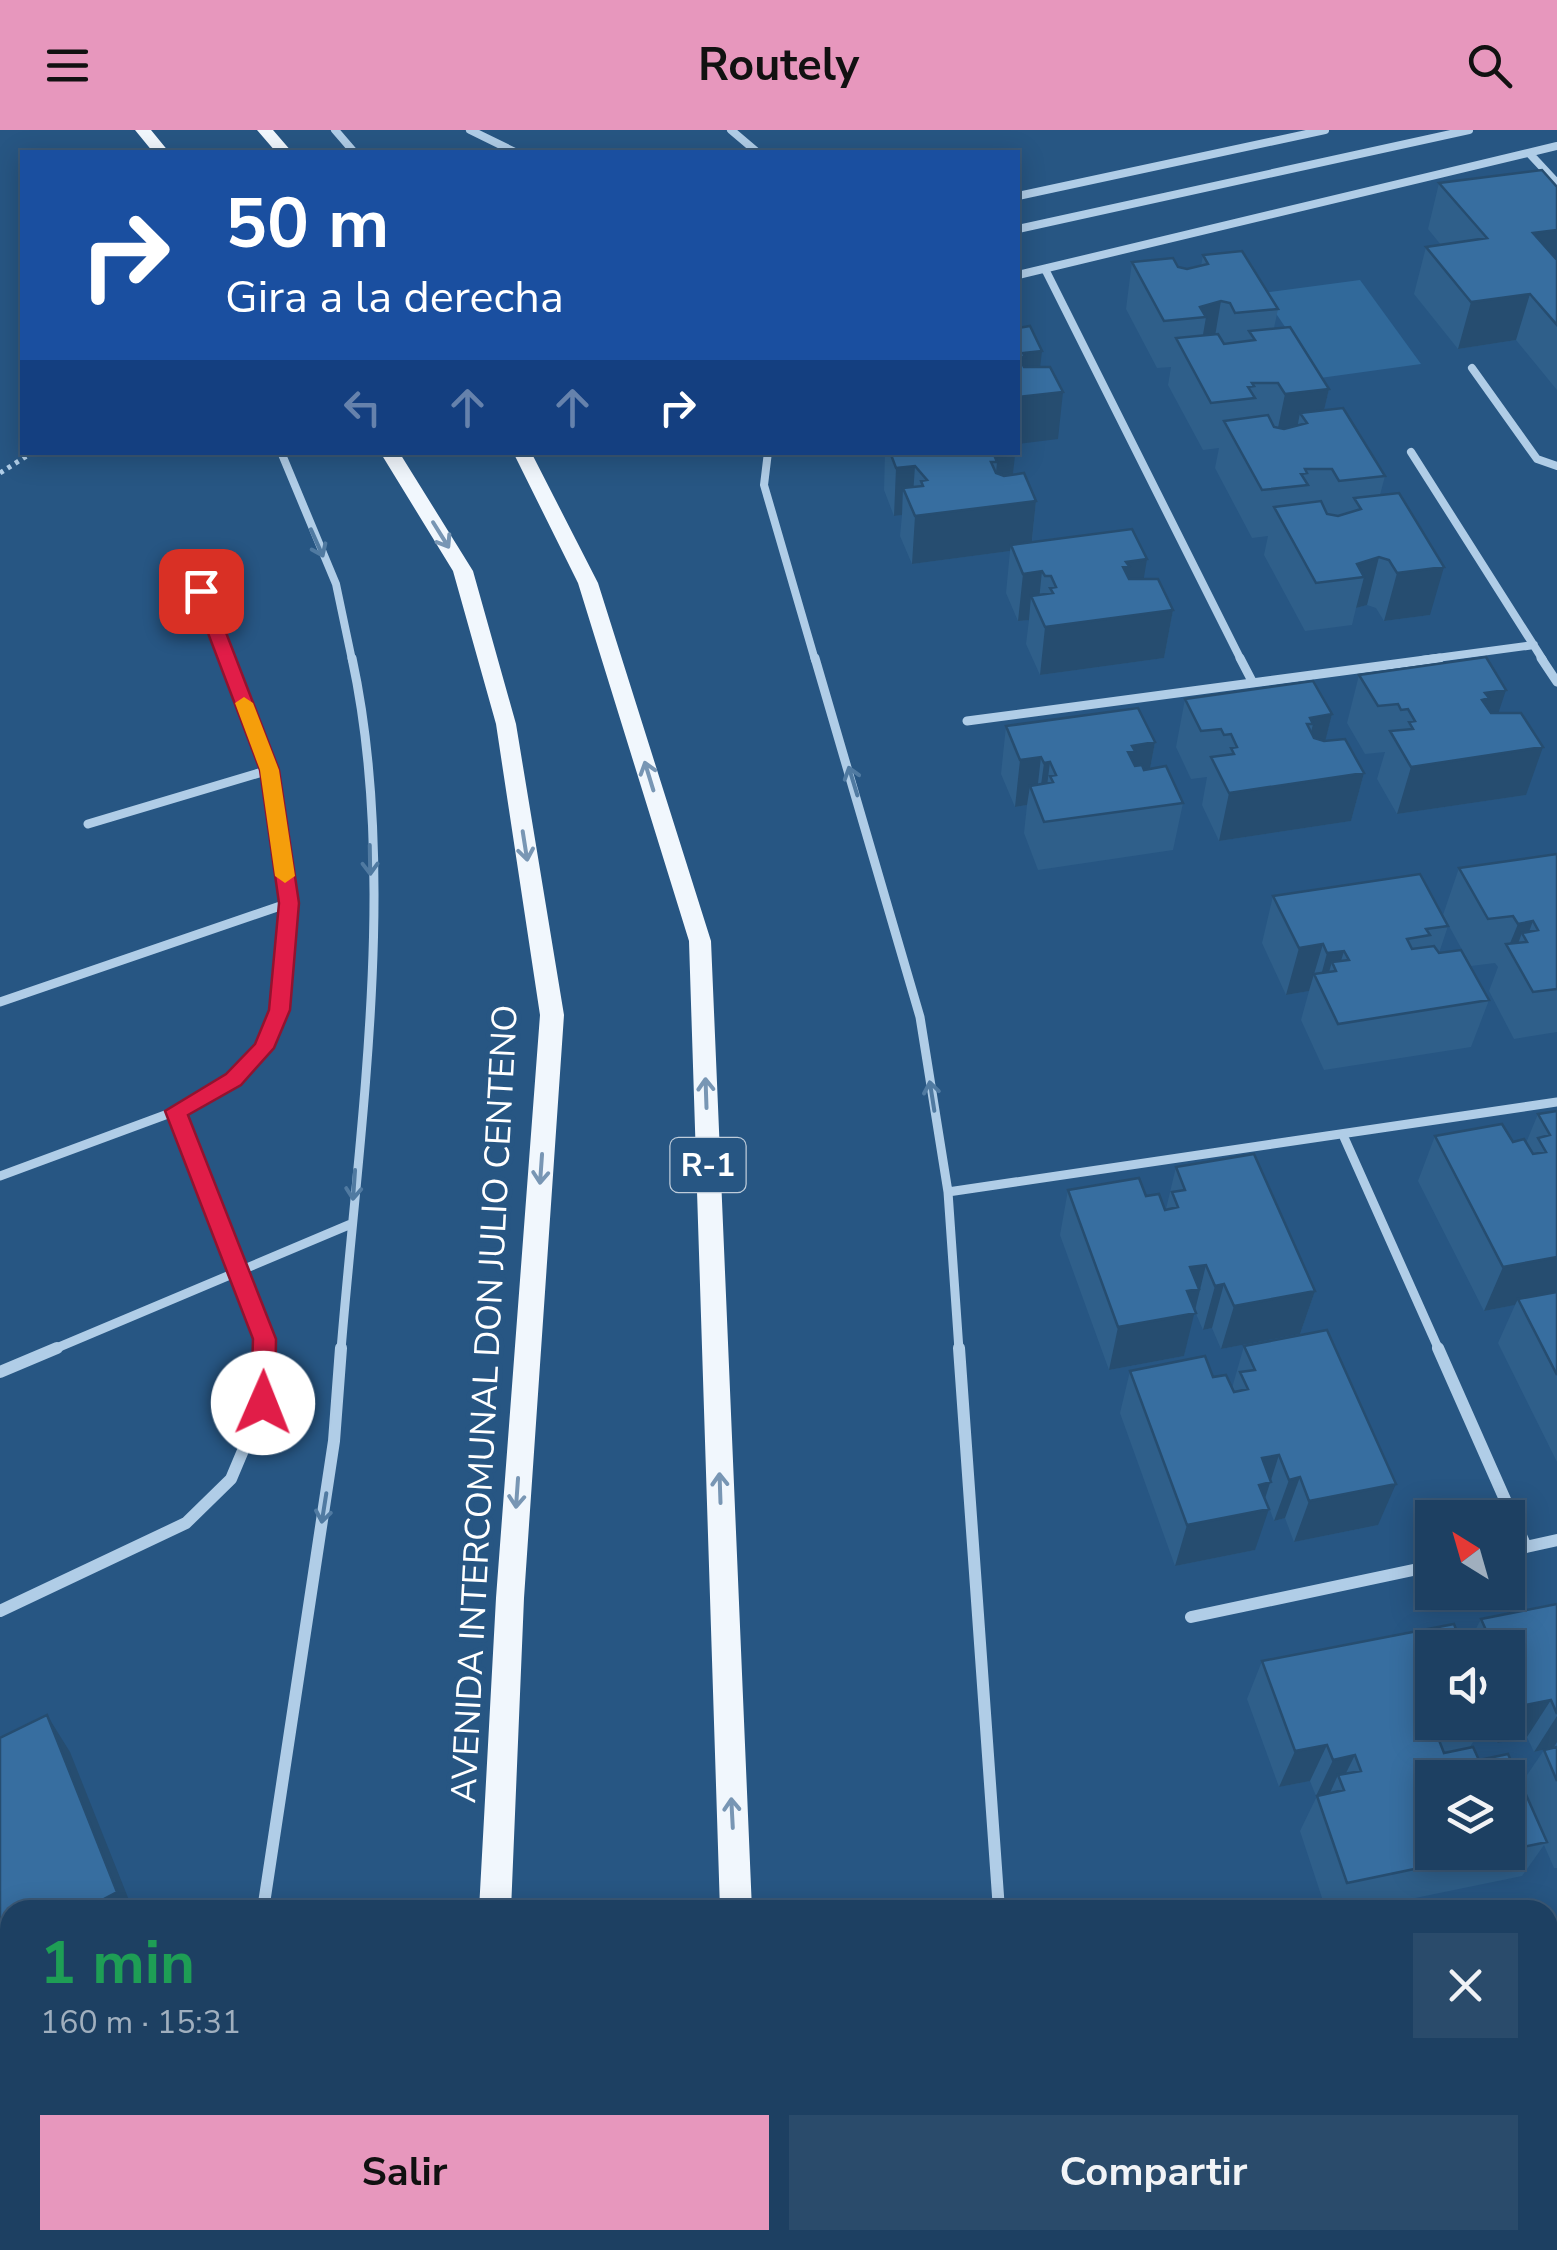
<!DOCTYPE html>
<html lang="es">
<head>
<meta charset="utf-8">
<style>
	body { margin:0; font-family:"Nunito Sans",sans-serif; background:#2a4b6b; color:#f1f3f6; height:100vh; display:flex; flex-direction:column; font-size:38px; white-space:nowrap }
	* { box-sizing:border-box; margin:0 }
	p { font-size:32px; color:#a0afbe }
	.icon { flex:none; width:55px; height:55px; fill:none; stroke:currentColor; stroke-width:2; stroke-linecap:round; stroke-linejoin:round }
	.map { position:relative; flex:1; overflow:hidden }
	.side { position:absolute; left:0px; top:1770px; width:1558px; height:350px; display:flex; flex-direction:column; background:#1d4062; border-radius:30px 30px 0 0; box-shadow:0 5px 25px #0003,0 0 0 2px #3b5977 }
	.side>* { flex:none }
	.guide { position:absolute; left:20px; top:20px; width:1000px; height:305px; border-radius:0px; box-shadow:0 5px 25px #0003,0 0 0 2px #3b5977; background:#1a4fa0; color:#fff; overflow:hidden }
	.needle { width:65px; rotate:323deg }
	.tools { position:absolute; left:1415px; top:1370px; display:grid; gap:20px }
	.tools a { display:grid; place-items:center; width:110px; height:110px; border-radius:0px; background:#1d4062; box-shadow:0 5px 25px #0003,0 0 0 2px #3b5977; font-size:50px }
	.pin { position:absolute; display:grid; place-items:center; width:85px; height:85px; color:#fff; margin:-42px; border-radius:20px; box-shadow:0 5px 15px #0006 }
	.me { position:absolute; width:110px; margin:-55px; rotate:1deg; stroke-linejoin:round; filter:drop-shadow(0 0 8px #0008) }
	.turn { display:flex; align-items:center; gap:35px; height:210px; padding:0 40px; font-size:45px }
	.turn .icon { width:130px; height:130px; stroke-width:2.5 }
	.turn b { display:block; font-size:70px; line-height:85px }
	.lanes { display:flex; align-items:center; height:95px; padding:0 40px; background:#0003; justify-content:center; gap:50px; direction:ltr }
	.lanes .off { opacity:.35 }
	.round { display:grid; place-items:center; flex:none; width:105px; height:105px; border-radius:0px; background:#2a4b6b }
	.overview { display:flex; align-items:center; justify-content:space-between; height:170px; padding:0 40px }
	h1 { font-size:60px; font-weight:700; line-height:75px; color:#1e9e55 }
	.button { display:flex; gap:20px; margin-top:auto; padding:20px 40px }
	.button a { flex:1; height:115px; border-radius:0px; background:#e797bd; color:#111; font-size:40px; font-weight:700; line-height:115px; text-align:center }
	.button a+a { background:#2a4b6b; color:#f1f3f6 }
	header { display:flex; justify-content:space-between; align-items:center; height:130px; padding:0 40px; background:#e797bd; color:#111; font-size:45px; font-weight:700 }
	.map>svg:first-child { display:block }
	.green { fill:#31699a }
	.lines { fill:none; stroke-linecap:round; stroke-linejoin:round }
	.path { stroke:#b0cde7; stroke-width:5; stroke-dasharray:4 5; stroke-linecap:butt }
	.minor-far2 { stroke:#b0cde7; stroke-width:8 }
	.minor-far1 { stroke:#b0cde7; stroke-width:9 }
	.minor { stroke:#b0cde7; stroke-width:12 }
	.primary { fill:#f1f7fd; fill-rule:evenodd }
	.wall { fill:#2f5f8a; fill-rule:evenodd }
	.shaded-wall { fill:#264d70 }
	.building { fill:#376ea0; stroke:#264d70; stroke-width:2.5 }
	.oneway { stroke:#7896b4 }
	.oneway2 { stroke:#507aa1 }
	.route { fill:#e11d48; stroke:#92132f; stroke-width:2.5 }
	.slow { fill:#f59e0b }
	.labels { text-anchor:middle; stroke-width:10; stroke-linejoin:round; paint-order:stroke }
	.shield { fill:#275683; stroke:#beccda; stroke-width:2.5 }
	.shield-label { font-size:32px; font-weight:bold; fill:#fff }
	.street-label { font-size:35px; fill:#fff; stroke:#275683 }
</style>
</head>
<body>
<header><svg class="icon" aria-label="menu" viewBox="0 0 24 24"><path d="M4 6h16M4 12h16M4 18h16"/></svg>Routely<svg class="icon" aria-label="search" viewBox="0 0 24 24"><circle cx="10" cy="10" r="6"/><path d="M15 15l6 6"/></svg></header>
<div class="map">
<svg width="1557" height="2120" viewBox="0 0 1557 2120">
	<rect width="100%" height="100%" fill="#275683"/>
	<path class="green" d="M1360 150 1421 234 1320 248 1262 163Z"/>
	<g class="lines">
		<path class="path" d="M0 343 33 322"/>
		<path class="minor-far2" d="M335 0 354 22
			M470 0 515 22
			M731 0 757 22
			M1529 23 1557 53
			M1018 66 1325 0
			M1018 99 1469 0
			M1045 139 1241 530
			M1018 145 1557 16
			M1472 238 1537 329 1557 336
			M281 322 336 454 352 530
			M768 322 764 355 815 530
			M1411 322 1543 530
			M201 461 227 530
			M1422 530 1534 515"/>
		<path class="minor-far1" d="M226 528C240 565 260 604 269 642 284 708 304 863 262 920 241 949 207 964 176 981L264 1209V1220
			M815 528 920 887 948 1062 959 1220
			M1240 528 1253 553
			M1541 528 1557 552
			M967 591 1440 528
			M88 694 269 640
			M0 872 289 773
			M1343 1005 1439 1220
			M0 1046 176 981
			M948 1062 1557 972
			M52 1220 351 1094
			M341 1220C359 999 399 745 352 528"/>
		<path class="minor" d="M959 1218 999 1780
			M1438 1218 1526 1417
			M0 1242 57 1218
			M1508 1421 1557 1410
			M0 1481 186 1393 231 1349 263 1273 264 1218
			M1191 1487 1432 1436
			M263 1780 334 1311 341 1218
			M1548 1853 1557 1852
			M1025 2110 1026 2120
			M15 2120 33 2110
			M213 2120 215 2110"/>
		<path class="primary" d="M135 0H151L169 22H153Z
			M257 0H273L292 22H276Z
			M380 322H399L473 441 516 594 564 885 524 1468 511 1780H479L496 1468 540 885 496 594 453 441Z
			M513 322H531L598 453 711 811 752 1780H720L689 811 578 453Z
			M463 2110H497V2120H463Z
			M736 2110H770V2120H736Z"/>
	</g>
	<path class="wall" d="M1439 53 1557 57V260L1516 210 1458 219 1414 164 1426 117 1441 115 1428 99Z
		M1203 125 1278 179 1274 198 1329 259 1324 280 1385 346 1380 365 1430 485 1384 491 1376 478 1367 475 1356 478 1352 495 1305 501 1264 425 1268 406 1252 408 1215 338 1219 318 1203 320 1168 255 1171 237 1157 238 1126 179 1132 132 1187 139 1201 136Z
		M885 322H1014L1013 345 1036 371 1032 412 1143 449 1173 480 1164 528 1040 545 1026 514 1029 490 1018 491 1006 463 1010 421 912 434 900 406 902 385 894 386 884 360Z
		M1359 545 1499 583 1526 665 1397 684 1377 649 1385 622 1365 624 1347 593Z
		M1185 569 1332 584 1325 611 1364 643 1351 691 1219 711 1202 675 1207 647 1191 649 1176 617Z
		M1006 596 1155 612 1150 639 1183 673 1173 720 1038 740 1024 703 1027 675 1015 677 1001 644Z
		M1557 724V902L1514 909 1489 861 1498 837 1495 833 1471 836 1443 785 1459 738Z
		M1273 766 1448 796 1439 823 1489 870 1471 917 1324 940 1301 890 1309 861 1286 865 1262 813Z
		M1557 981V1332L1498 1213 1515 1175 1484 1181 1418 1051 1435 1006 1526 1013 1538 984Z
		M1176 1037 1315 1161 1300 1204 1221 1219 1212 1198 1203 1200 1194 1179 1184 1226 1109 1240 1060 1105 1068 1060 1146 1066 1166 1079Z
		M1244 1216 1378 1395 1294 1412 1285 1388 1274 1391 1266 1369 1255 1420 1175 1436 1120 1283 1130 1241 1232 1258Z
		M1557 1474V1738H1554L1544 1715 1522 1746 1357 1780H1326L1300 1701 1317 1666 1330 1663 1316 1666 1310 1651 1279 1657 1247 1569 1262 1531 1432 1592H1485L1470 1617 1479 1630 1521 1654 1544 1620 1554 1617 1534 1622 1527 1607 1497 1613 1488 1592H1508V1518H1466L1481 1489ZM1508 1648V1722H1432Z"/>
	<path class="shaded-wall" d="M1557 100V144L1533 103Z
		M1530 164 1516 210 1458 219 1471 172Z
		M1221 171 1213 218 1200 222 1206 187 1200 177Z
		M1042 221 1037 265 1063 262 1058 309 1018 314V247L1019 227 1023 223Z
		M1329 259 1318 306 1300 283 1295 309 1275 312 1285 264Z
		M1015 325 1010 372 993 374 997 332 995 327Z
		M915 336 912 380 903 358 902 385 894 386 896 338Z
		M1036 371 1031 419 1011 415 1010 421 912 434 915 386Z
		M1379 427 1367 475 1356 478 1364 447 1357 434Z
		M1147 429 1139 477 1123 437 1126 432Z
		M1444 437 1430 485 1384 491 1397 443Z
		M1042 441 1038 480 1031 466 1029 490 1018 491 1023 444Z
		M1173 480 1164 528 1040 545 1045 497Z
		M1506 560 1490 608 1475 610 1485 563Z
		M1332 584 1320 632 1303 635 1313 594 1310 588Z
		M1155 612 1146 660 1128 622 1132 616Z
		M1543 617 1526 665 1397 684 1411 637Z
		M1041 627 1036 671 1030 656 1027 675 1015 677 1020 630Z
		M1050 632 1044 680 1038 677 1044 633Z
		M1364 643 1351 691 1219 711 1229 663Z
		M1533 791 1526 810 1522 803 1513 827 1508 818 1518 794Z
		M1323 814 1309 861 1286 865 1299 818Z
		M1344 821 1330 868 1336 841 1332 832 1323 862 1319 853 1327 823Z
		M1557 1096V1165L1518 1169 1515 1175 1484 1181 1503 1137Z
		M1206 1135 1184 1226 1109 1240 1118 1197 1190 1137Z
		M1224 1154 1212 1198 1203 1200 1215 1156Z
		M1315 1161 1300 1204 1221 1219 1234 1176Z
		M1279 1325 1261 1381 1269 1379 1255 1420 1175 1436 1187 1395 1262 1328Z
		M1300 1347 1285 1388 1274 1391 1289 1350Z
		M1396 1354 1378 1395 1294 1412 1309 1371Z
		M1551 1570 1527 1607 1497 1613 1520 1576Z
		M47 1585 70 1622 133 1780H83Z
		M1557 1586V1612L1554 1617 1534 1622Z
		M1327 1615 1310 1651 1279 1657 1295 1621Z
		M1355 1625 1341 1653 1338 1645 1330 1663 1316 1666 1333 1630Z
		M10 1818V1863L0 1868V1823Z"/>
	<path class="building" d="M1542 40 1557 57V100L1533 103 1557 130V195L1530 164 1471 172 1426 117 1487 108 1439 53Z
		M1242 121 1278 179 1235 183 1230 173 1221 171 1200 177 1206 187 1164 191 1132 132 1173 128 1178 137 1187 139 1208 134 1203 125Z
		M1030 196 1042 221 1023 223 1025 227H1019L1024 237H1050L1063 262 1018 267V198Z
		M1290 197 1329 259 1285 264 1278 253H1252L1254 256 1248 257 1255 268 1211 273 1176 208 1218 204 1224 214 1255 210 1249 201Z
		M1343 278 1385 346 1339 351 1332 339H1305L1307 343 1301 344 1308 355 1262 360 1224 291 1268 285 1274 297 1284 299 1307 293 1300 283Z
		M890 322H1014L1015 325 995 327 997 332H991L996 343 1004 346 1024 343 1036 371 915 386 903 358 923 356 921 351 927 350 915 336 896 338Z
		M1399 363 1444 437 1397 443 1389 430 1379 427 1357 434 1364 447 1316 453 1274 377 1321 371 1327 384 1338 386 1361 379 1354 368Z
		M1132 399 1147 429 1126 432 1129 436 1123 437 1129 449H1158L1173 480 1045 497 1031 466 1053 463 1050 458 1056 457 1051 446H1045L1042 441 1023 444 1011 415Z
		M1486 527 1506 560 1485 563 1489 568 1482 570 1491 583H1521L1543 617 1411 637 1390 601 1413 599 1409 592 1415 591 1408 579 1401 580 1398 574 1378 576 1359 545Z
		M1313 551 1332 584 1310 588 1313 594H1307L1314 608 1324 611 1345 609 1364 643 1229 663 1211 627 1234 624 1231 618 1237 617 1231 604 1224 605 1221 599 1201 601 1185 569Z
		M1138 578 1155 612 1132 616 1135 621 1128 622 1135 636 1142 635 1144 640 1166 636 1183 673 1044 692 1030 656 1053 652 1050 646 1056 645 1050 632 1044 633 1041 627 1020 630 1006 596Z
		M1557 724V859L1533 862 1506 814 1527 812 1522 803 1538 800 1533 791 1518 794 1513 786 1488 789 1459 738Z
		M1420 744 1448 796 1426 799 1430 805 1407 809 1412 819 1434 816 1439 823 1461 820 1489 870 1338 894 1314 844 1336 841 1332 832 1349 830 1344 821 1327 823 1323 814 1299 818 1273 766Z
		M1557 981V1127L1503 1137 1435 1006 1502 994 1513 1012 1524 1009 1533 1024 1546 1022 1538 1008 1550 1005 1538 984Z
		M1254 1024 1315 1161 1234 1176 1224 1154 1215 1156 1206 1135 1190 1137 1199 1159 1187 1161 1196 1183 1118 1197 1068 1060 1139 1048 1146 1066 1159 1064 1165 1080 1178 1077 1172 1062 1185 1060 1176 1037Z
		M1557 1162V1245L1518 1169Z
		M1327 1200 1396 1354 1309 1371 1300 1347 1289 1350 1279 1325 1262 1328 1271 1352 1259 1355 1269 1379 1187 1395 1130 1241 1205 1226 1213 1247 1226 1245 1234 1262 1248 1259 1240 1242 1255 1240 1244 1216Z
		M1557 1474V1584L1551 1570 1520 1576 1508 1548V1518H1494L1481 1489Z
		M1454 1494 1463 1518H1432V1592H1464L1467 1599 1437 1605 1444 1623 1473 1617 1479 1630 1508 1624 1547 1712 1508 1720V1648H1432V1722H1496L1347 1753 1317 1666 1344 1660 1338 1645 1361 1641 1355 1625 1333 1630 1327 1615 1295 1621 1262 1531Z
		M47 1585 117 1762 83 1780H10V1818L0 1823V1608Z
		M1557 1617V1651L1544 1620Z"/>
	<defs><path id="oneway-shaft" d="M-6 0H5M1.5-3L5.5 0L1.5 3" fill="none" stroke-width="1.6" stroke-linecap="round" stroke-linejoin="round" transform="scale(2.5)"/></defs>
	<g class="oneway">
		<use href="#oneway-shaft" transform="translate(441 405) rotate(58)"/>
		<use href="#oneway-shaft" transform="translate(649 646) rotate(-107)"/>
		<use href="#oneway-shaft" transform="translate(525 716) rotate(81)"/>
		<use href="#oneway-shaft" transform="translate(706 963) rotate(-92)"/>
		<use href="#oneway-shaft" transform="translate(541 1039) rotate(94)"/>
		<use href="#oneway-shaft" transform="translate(720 1358) rotate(-92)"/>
		<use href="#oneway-shaft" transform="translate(517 1363) rotate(94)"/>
		<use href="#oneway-shaft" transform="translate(732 1683) rotate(-93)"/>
	</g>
	<g class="oneway2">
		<use href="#oneway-shaft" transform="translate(317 413) rotate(66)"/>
		<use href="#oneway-shaft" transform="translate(853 651) rotate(-107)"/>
		<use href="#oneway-shaft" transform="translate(370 730) rotate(89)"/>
		<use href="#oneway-shaft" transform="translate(932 966) rotate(-99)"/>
		<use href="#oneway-shaft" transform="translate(354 1055) rotate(94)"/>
		<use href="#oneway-shaft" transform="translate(324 1378) rotate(99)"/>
	</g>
	<path class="route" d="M201 455 210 461 279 640 299 773 290 880 274 918 241 955 188 985 276 1209 275 1273 263 1284 251 1273 253 1209 165 981 226 944 255 914 269 880 279 773 260 640 192 461Z"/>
	<path class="slow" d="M244 567 253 573 279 640 295 746 285 753 275 746 260 640 235 573Z"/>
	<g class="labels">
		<rect class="shield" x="670.5" y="1008" width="75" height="54" rx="8"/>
		<g class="shield-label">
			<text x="708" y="1046">R-1</text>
		</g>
		<g class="street-label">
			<text transform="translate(484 1274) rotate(-87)" y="12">AVENIDA INTERCOMUNAL DON JULIO CENTENO</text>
		</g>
	</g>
</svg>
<div class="tools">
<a><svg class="needle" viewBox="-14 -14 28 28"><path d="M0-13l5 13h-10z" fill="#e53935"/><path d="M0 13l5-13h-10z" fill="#a0afbe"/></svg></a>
<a><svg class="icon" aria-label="sound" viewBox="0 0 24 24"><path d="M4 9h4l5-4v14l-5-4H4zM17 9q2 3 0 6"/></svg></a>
<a><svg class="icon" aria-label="layers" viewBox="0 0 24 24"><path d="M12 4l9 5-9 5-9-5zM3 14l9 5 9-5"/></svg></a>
</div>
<div class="pin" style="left:201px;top:461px;background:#d93025"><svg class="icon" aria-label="arrive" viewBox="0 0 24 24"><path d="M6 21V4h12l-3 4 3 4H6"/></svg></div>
<svg class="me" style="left:263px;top:1273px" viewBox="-20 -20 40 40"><circle r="19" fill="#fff"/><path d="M0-13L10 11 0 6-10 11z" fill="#e11d48"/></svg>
<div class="guide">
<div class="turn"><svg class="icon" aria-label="right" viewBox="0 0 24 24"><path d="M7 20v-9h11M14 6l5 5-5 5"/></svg><div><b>50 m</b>Gira a la derecha</div></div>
<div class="lanes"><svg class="icon off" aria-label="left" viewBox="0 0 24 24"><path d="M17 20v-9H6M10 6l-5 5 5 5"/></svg><svg class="icon off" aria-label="ahead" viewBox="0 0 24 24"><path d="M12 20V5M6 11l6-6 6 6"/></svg><svg class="icon off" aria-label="ahead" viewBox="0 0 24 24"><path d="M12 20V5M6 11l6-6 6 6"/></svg><svg class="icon" aria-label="right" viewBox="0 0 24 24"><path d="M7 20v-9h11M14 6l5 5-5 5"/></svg></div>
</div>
<section class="side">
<div class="overview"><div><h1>1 min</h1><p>160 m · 15:31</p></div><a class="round"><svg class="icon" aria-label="close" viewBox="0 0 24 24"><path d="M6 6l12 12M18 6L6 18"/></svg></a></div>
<div class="button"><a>Salir</a><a>Compartir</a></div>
</section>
</div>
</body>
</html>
